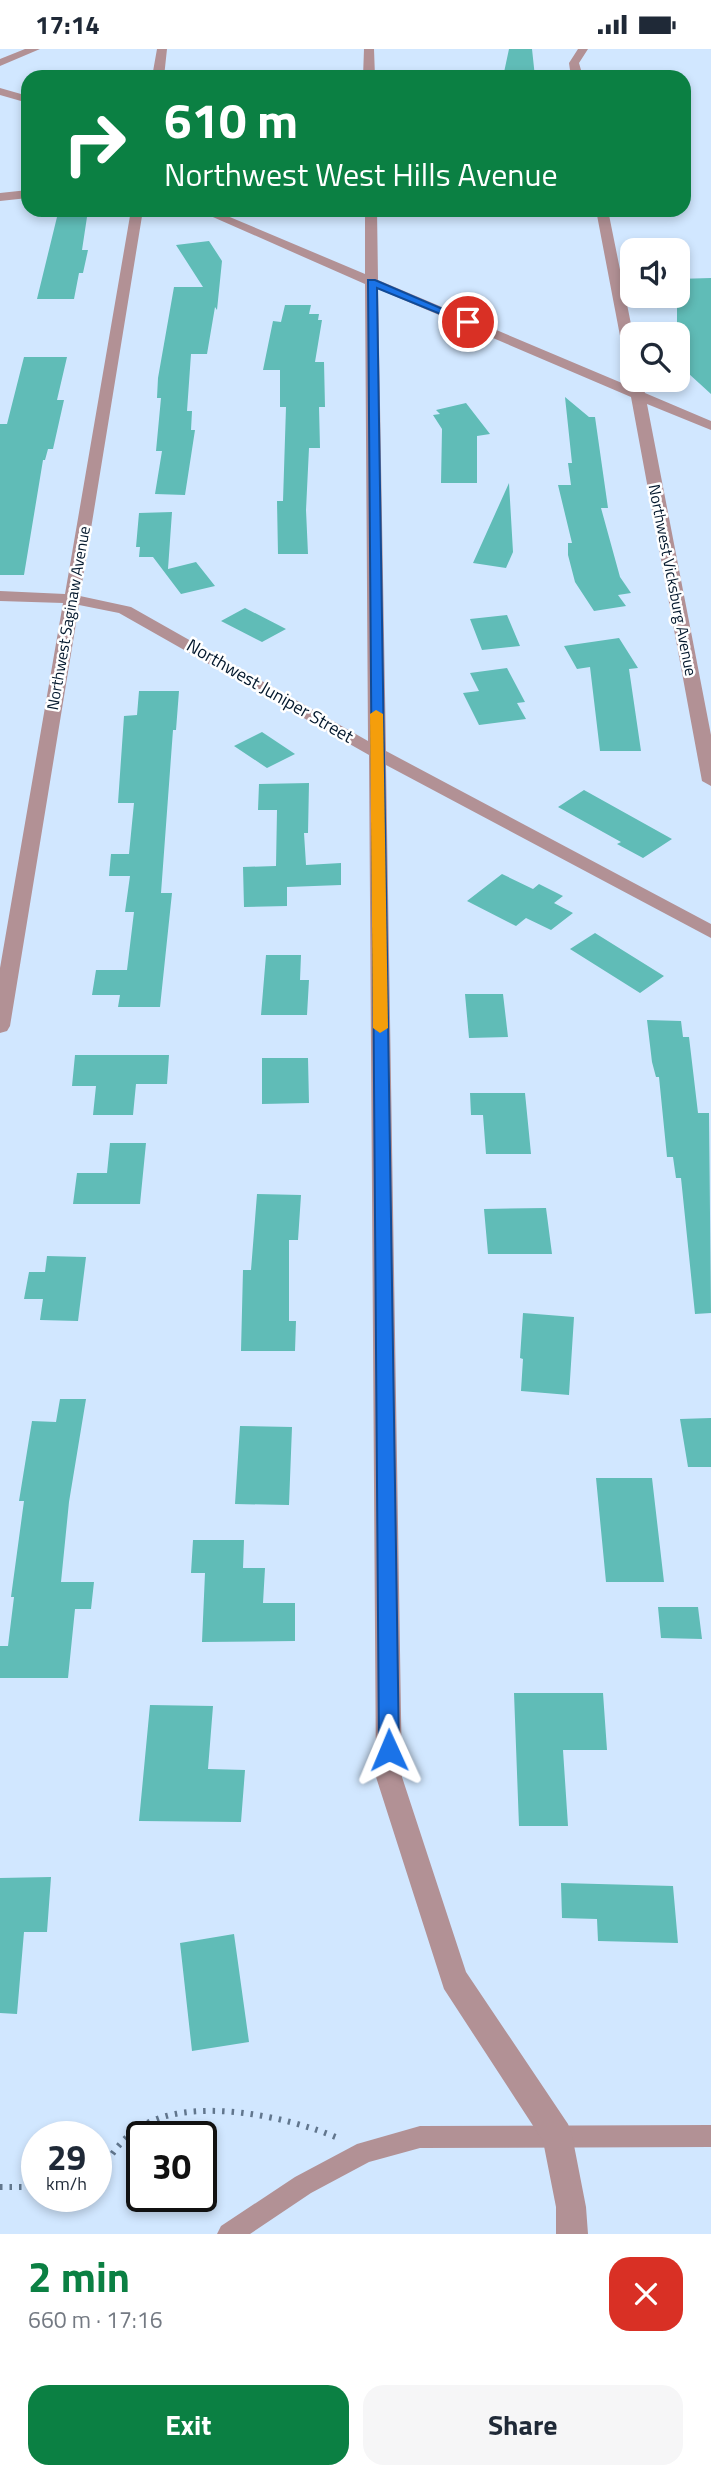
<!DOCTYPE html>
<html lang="en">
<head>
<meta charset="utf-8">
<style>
	body { margin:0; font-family:"Titillium Web",sans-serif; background:#f6f6f7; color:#1f2937; height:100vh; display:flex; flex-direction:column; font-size:26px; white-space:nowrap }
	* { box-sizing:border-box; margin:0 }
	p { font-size:23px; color:#747a83 }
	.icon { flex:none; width:38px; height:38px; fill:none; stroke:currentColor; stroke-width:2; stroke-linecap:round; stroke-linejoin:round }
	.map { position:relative; height:2185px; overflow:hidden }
	.sheet { display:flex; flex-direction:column; background:#fff; flex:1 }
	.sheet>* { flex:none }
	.hud { position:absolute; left:21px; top:21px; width:670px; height:147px; border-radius:21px; box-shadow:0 4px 10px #0003; background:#0b8043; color:#fff; overflow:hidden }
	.fabs { position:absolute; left:620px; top:189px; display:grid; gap:14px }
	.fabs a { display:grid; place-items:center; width:70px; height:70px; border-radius:14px; background:#fff; box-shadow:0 4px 10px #0003; font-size:35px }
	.speed { position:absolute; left:21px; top:2072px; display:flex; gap:14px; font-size:35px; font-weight:700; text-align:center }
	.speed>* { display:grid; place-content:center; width:91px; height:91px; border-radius:50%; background:#fff; box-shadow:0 4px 10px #0003; line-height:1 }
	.speed small { font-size:18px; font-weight:400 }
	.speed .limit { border:4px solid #111; border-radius:10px; background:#fff; color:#111 }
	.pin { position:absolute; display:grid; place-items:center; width:60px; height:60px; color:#fff; margin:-30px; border:4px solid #fff; border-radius:50%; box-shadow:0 2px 7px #0007 }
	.me { position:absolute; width:77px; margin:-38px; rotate:359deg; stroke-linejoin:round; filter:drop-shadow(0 0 5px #0008) }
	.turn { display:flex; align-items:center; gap:24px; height:147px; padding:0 28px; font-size:32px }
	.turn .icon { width:91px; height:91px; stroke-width:2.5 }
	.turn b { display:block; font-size:49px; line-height:60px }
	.round { display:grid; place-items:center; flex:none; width:74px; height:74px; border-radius:21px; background:#f6f6f7 }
	.overview { display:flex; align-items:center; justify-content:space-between; height:119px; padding:0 28px }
	h1 { font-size:42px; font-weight:700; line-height:52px; color:#0b8043 }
	.primary-button { display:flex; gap:14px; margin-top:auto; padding:14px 28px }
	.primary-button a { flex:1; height:80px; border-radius:21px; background:#0b8043; color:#fff; font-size:28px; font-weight:700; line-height:80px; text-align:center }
	.primary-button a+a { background:#f6f6f7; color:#1f2937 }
	.status { display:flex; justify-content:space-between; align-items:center; height:49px; padding:0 35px; background:#fff; direction:ltr }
	.status svg { height:19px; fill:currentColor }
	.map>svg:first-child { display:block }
	.building { fill:#60bcb7 }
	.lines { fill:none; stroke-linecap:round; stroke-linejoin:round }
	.path { stroke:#61768d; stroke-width:6; stroke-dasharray:2.5 7; stroke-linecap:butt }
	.lane { fill:#b29195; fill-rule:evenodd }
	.street { fill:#b29195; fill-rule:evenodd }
	.route { fill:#1a73e8; stroke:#114b97; stroke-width:2 }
	.slow { fill:#f59e0b }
	.labels { text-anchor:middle; stroke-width:5; stroke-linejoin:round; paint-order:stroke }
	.far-street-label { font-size:16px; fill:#03182d; stroke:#fff }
	.street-label { font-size:18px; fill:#03182d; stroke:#fff }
</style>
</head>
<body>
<div class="status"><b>17:14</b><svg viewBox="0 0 49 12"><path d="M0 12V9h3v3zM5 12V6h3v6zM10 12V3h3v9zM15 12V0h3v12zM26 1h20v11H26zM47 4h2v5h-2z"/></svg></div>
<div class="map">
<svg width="711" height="2185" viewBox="0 0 711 2185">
	<rect width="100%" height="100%" fill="#d1e7ff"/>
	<path class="building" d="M509 0H532L535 28H503Z
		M57 168H87L82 201H88L83 224H79L74 250H37Z
		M209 192 222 212 217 261 215 258 207 305H191L187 362H192L191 381H195L185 446 155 445 162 402H156L161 349H157L158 329 174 238H203L176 196Z
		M711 229V345L677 314V285H671L673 275H677V230Z
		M285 256H311L309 265H319L318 271H322L315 313H324L325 358H319L320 399H309L306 461 308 505H278L277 452H283L286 358H280V321H263L273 272 281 273Z
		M24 308H67L57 351H64L53 400H48L45 411H43L24 526H0V375H7Z
		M565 348 589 368H595L608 459H601L620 528 631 544 618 546 626 557 594 562 575 533 568 506V494H572L558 436H571L568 414H572Z
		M466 354 490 385 477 387V434H441L442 380 433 366 440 365 436 361Z
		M509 434 513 503 506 519 473 514Z
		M172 463 168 520 196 513 215 537 181 545 153 508H139L140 498H136L139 464Z
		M245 559 286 580 262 593 221 572Z
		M507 566 520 597 482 601 470 570Z
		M619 589 638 619 629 620 641 702H600L590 618 577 620 564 597Z
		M507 619 525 653 517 654 526 670 479 676 463 644 479 642 470 624Z
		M139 642H179L176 681H173L161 844H172L160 958H118L120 946H92L96 921H127L134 863H125L130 827H109L111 805H129L134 754H118L124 667 137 666Z
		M262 683 295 705 267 719 234 697Z
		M309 734 308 784H304L306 816 341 814V836L287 838V857L244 858 243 818 276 817 277 761H258L259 735Z
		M584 741 672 790 643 809 617 795 621 793 558 758Z
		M502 825 533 840 539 835 563 847 554 854 573 864 551 881 526 869 516 877 467 852Z
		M595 884 664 927 640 944 570 900Z
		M266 906H301L300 931H309L307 966H261Z
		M465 945H503L508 988 469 989Z
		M647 971 681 972 683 988H689L698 1064H709L711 1264 695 1265 681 1129H676L673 1108H667L659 1028H656L652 1013Z
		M75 1006H169L167 1035H136L133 1066H93L96 1037H72Z
		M262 1009H308L309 1054 262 1055Z
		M470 1044H525L531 1105H486L483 1066H471Z
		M110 1094H146L140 1155H73L77 1124H107Z
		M257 1145 301 1146 298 1191H289V1272H296L295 1302H241L243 1221H251Z
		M546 1159 552 1205H488L484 1160Z
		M47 1207 86 1208 78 1272 40 1271 43 1250H24L29 1223H45Z
		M523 1264 574 1268 569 1346 521 1342 523 1310 520 1309Z
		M60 1350H86L69 1453 61 1533H94L91 1560H75L68 1629H0V1597H8L14 1548H11L24 1452H19L32 1372 56 1373Z
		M711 1369V1418H688L680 1370Z
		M240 1377 292 1378 289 1456 235 1455Z
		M596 1429H652L664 1533H606Z
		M193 1491H244L243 1519H265L263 1554H295V1592L202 1593 205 1524H191Z
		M658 1558H698L702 1590 661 1589Z
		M514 1644H603L607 1701H563L568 1777H519Z
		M150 1656 213 1657 208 1720 245 1721 241 1773 139 1772Z
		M51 1828 47 1883H24L17 1965 0 1964V1829Z
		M561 1834 673 1837 678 1894 598 1892 597 1870 562 1869Z
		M234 1885 249 1993 192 2002 180 1894Z"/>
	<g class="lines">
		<path class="path" d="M96 2128C108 2111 120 2091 138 2079 190 2046 286 2067 338 2089
			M0 2138H37"/>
		<path class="lane" d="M711 2076V2098L420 2099 369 2113 311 2144 250 2185H217L221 2177 295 2128 357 2095 420 2077Z"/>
		<path class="street" d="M25 0H40L0 17V10Z
			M157 0H167L164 28H152Z
			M364 0H374L375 28H363Z
			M578 0H588L579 14 583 28H571L569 14Z
			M0 39 28 47V54L0 46Z
			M28 141V149L0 152V144Z
			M131 161H143L80 547 131 558 368 692 365 235 197 161H213L365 225V161H377L378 231 629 337 631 332H641L645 344 711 372V381L647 355 711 686V737L702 732 631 348 378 240 386 702 711 875V889L386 716 402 1728 466 1923 568 2075 572 2086 586 2158 588 2185H556V2158L543 2092 444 1940 376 1728 369 706 119 564 79 556 10 977 7 982 0 984V919L63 554 0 552V542L65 545Z
			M596 161H608L633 285 632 317 625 313Z"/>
	</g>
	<path class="route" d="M368 231H375L473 273 465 275 377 239 399 1701 396 1707 389 1710 382 1707 379 1701Z"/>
	<path class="slow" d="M376 661 383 665 388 979 380 984 373 979 370 665Z"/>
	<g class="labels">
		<g class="far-street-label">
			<text transform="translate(673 531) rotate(79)" y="6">Northwest Vicksburg Avenue</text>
			<text transform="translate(68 569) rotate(-80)" y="6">Northwest Saginaw Avenue</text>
		</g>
		<g class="street-label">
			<text transform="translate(270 642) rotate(30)" y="6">Northwest Juniper Street</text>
		</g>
	</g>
</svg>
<div class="fabs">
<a><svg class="icon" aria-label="sound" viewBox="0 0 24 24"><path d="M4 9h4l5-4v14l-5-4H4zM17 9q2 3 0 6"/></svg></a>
<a><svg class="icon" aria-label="search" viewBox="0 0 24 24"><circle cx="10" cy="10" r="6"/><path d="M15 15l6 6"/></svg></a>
</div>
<div class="speed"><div>29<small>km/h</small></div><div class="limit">30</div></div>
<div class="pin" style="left:468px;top:273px;background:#d93025"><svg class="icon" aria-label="arrive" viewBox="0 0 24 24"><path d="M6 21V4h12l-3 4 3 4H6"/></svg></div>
<svg class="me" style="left:389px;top:1701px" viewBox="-20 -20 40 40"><path d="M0-17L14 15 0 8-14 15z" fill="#1a73e8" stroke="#fff" stroke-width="4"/></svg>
<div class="hud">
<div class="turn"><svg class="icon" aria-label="right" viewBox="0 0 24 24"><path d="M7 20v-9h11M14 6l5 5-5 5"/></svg><div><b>610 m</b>Northwest West Hills Avenue</div></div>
</div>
</div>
<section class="sheet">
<div class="overview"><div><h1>2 min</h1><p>660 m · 17:16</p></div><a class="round" style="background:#d93025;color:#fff"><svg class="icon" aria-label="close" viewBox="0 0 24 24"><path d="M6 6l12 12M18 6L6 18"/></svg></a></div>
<div class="primary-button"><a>Exit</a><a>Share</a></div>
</section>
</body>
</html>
